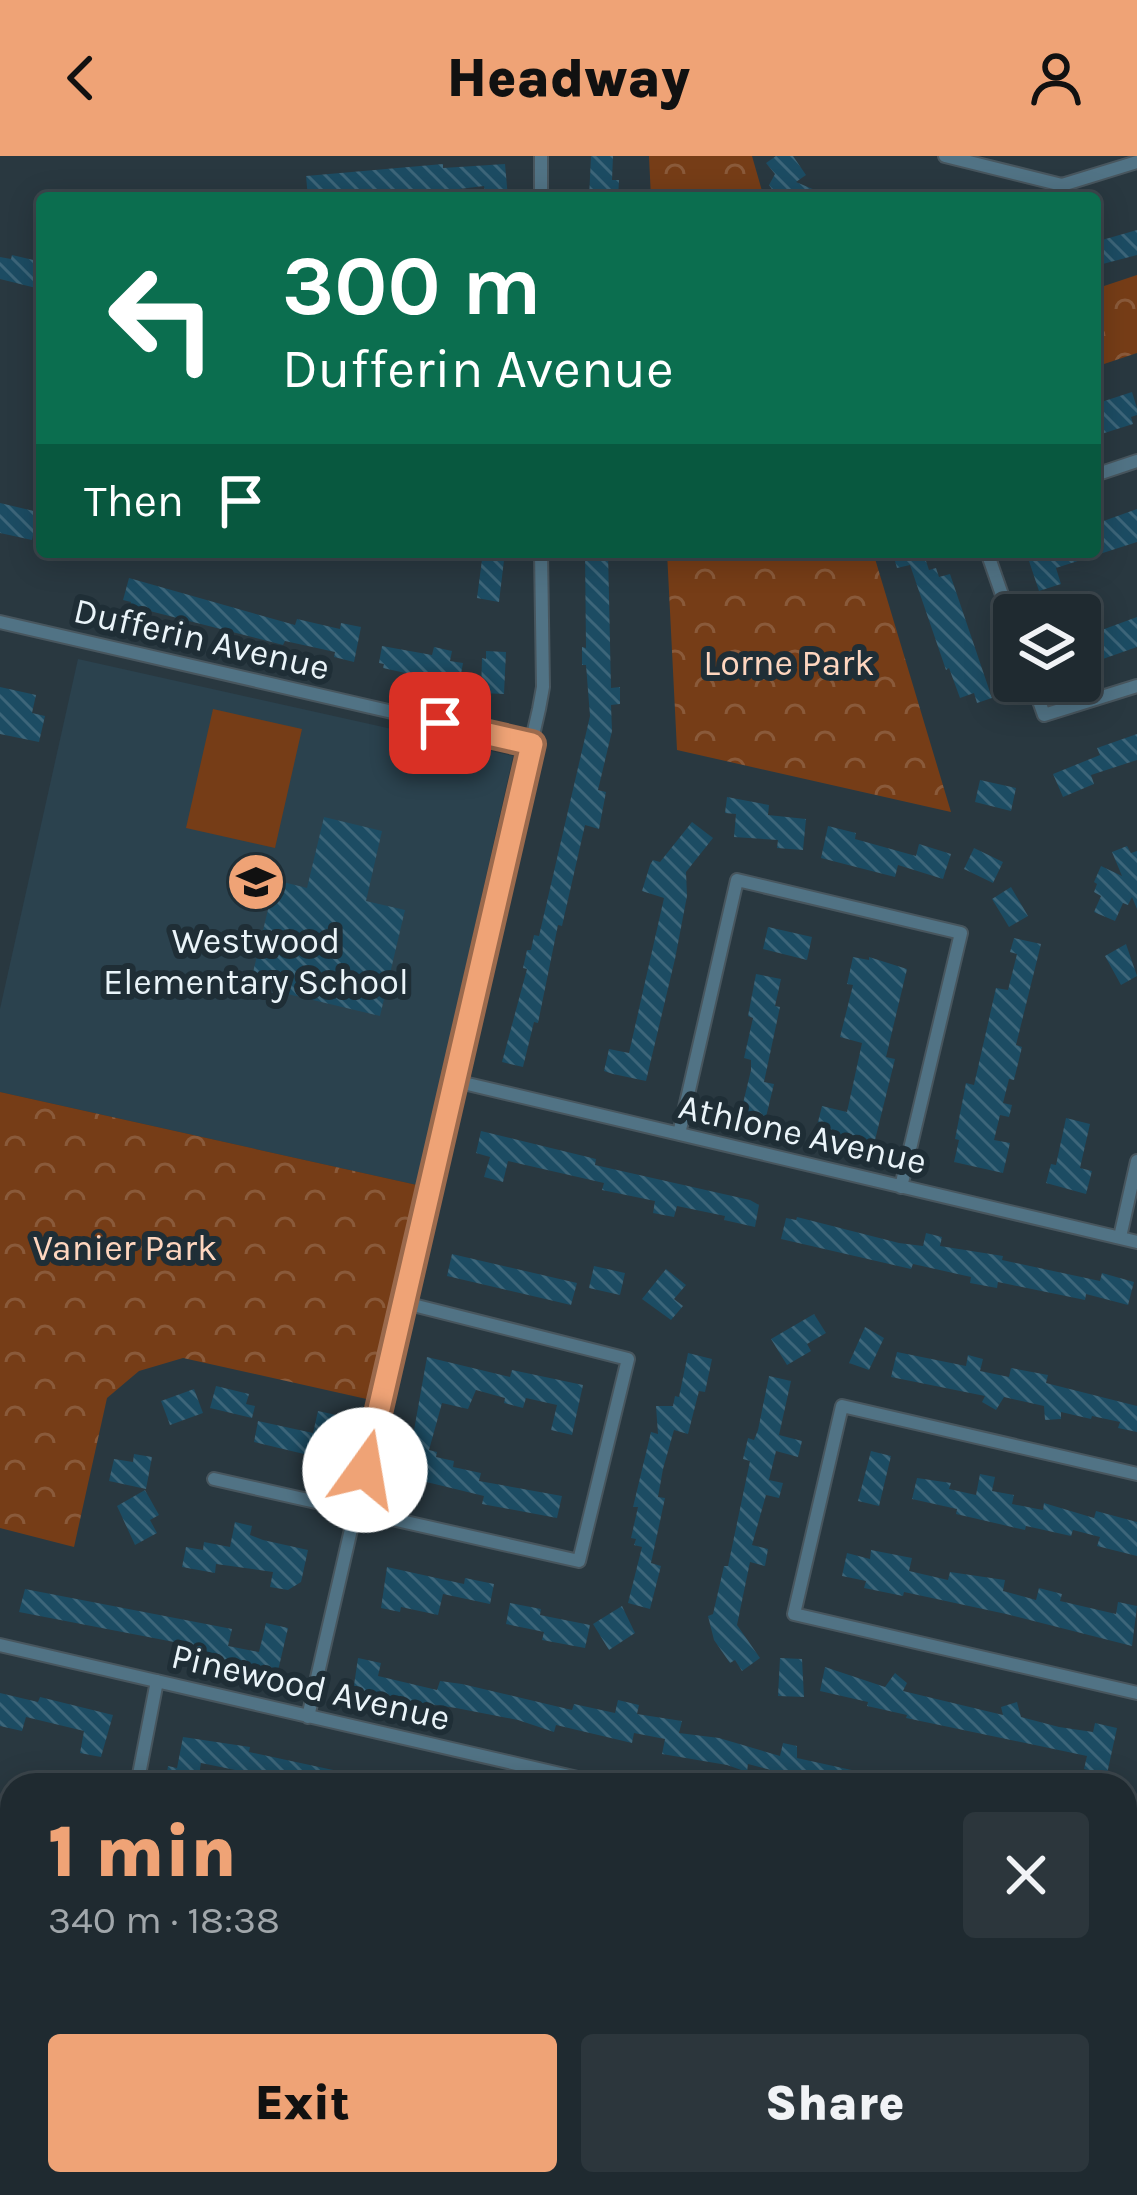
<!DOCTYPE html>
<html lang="en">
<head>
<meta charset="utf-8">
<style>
	body { margin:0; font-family:Karla,sans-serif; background:#2c363c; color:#f1f3f6; height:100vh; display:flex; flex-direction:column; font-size:45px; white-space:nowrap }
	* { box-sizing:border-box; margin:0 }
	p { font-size:39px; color:#a1a7ab }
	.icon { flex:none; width:66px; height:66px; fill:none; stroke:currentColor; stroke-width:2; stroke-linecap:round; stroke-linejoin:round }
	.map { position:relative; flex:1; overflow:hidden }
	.side { position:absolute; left:0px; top:1617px; width:1137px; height:423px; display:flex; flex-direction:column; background:#1f2a30; border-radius:36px 36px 0 0; box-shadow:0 6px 30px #0003,0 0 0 3px #3c464c }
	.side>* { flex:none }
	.guide { position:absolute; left:36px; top:36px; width:1065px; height:366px; border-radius:12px; box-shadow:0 6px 30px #0003,0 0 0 3px #3c464c; background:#0b6e4f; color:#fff; overflow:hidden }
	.tools { position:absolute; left:993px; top:438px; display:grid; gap:24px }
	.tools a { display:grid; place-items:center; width:108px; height:108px; border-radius:12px; background:#1f2a30; box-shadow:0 6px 30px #0003,0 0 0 3px #3c464c; font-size:60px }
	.pin { position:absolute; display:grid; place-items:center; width:102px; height:102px; color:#fff; margin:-51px; border-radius:24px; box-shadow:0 6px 18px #0006 }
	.me { position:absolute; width:132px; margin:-66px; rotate:13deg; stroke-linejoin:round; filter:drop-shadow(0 0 9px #0008) }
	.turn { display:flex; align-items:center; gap:42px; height:252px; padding:0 48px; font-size:54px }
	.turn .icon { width:156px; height:156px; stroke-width:2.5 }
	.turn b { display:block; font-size:84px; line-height:102px }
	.then { display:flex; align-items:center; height:114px; padding:0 48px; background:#0003; gap:24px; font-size:45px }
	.round { display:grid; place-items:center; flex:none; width:126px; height:126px; border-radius:12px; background:#2c363c }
	.headline { display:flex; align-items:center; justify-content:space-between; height:204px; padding:0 48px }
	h1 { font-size:72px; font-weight:800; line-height:90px; color:#efa376 }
	.action { display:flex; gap:24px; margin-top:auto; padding:24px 48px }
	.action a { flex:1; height:138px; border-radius:12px; background:#efa376; color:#111; font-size:48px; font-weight:800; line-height:138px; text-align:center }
	.action a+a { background:#2c363c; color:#f1f3f6 }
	header { display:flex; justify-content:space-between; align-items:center; height:156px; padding:0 48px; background:#efa376; color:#111; font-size:54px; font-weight:800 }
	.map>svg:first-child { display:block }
	.built { fill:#2b424e }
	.grass { fill:url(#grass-tufts) }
	.park { fill:url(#park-crowns) }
	.pitch { fill:#763d17 }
	.building { fill:url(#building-back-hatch) }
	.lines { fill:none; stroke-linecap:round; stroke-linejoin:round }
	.street-casing { stroke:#48565e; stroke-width:16 }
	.secondary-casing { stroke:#48565e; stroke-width:22 }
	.street { stroke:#517385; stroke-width:12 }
	.secondary { stroke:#5d94b1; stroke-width:18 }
	.route-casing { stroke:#9b6a4d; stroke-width:30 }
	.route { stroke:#efa376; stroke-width:21 }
	.labels { text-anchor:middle; stroke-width:12; stroke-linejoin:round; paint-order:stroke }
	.street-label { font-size:36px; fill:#eaf4f9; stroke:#1f2e36 }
	.park-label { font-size:36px; fill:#fed6bf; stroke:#1f2e36 }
	.poi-label { font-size:36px; fill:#eaf4f9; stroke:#1f2e36 }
</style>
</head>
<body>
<header><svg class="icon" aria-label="back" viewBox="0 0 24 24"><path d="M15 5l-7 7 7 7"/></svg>Headway<svg class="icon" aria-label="person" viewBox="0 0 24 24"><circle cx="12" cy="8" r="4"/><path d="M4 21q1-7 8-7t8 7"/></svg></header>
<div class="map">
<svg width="1137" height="2039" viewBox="0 0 1137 2039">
	<defs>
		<pattern id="grass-tufts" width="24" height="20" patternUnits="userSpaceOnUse" patternTransform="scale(3)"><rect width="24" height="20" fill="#763d17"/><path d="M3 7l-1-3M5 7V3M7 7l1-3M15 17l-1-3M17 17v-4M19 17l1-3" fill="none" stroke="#8a5a3a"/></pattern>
		<pattern id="park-crowns" width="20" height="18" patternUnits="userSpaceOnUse" patternTransform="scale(3)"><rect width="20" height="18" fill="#763d17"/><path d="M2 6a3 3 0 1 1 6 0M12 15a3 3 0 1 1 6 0" fill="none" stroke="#8a5a3a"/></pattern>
		<pattern id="building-back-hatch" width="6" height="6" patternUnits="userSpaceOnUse" patternTransform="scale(3)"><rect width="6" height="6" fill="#1c4c63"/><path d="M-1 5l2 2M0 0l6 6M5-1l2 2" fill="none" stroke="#3d667a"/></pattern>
	</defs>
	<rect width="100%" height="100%" fill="#293840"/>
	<path class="built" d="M78 503 513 600 417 1029 0 936V853Z"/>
	<path class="grass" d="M1137 1750V2039H1073L1076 2028H1125V1805Z"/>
	<path class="park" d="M649 0H752L764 42H651Z
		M1137 119V197L1095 211V133Z
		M667 396H873L951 656 677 594Z
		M0 936 417 1029 371 1244 183 1202 139 1215 107 1242 74 1391 0 1372Z"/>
	<path class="pitch" d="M213 553 302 573 275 692 186 672Z"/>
	<path class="building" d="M591 0H613L612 24H619L618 42H589Z
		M776 0H793L806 19 796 26 834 42H778L769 29 775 18 766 7Z
		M443 8V12L505 8 508 42H486L484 30 418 38V42H363L362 35 336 39V42H308L306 20Z
		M1137 74V99L1095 110V86Z
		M12 99 42 106V128L37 127 36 132 0 123V101L11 103Z
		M1132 236 1137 252V259L1131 261 1133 268 1095 280V248Z
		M0 347 38 356 32 384 0 377Z
		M1137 353V386L1056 412 1061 428 1039 435 1026 396H1095V368Z
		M483 396H505L499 446 477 442Z
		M585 396H608L611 532 620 531V548L611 549 612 575 598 634 606 636 599 673 585 669 562 770 558 769 538 867 534 866 523 911 502 906 527 813 523 812 527 794H531L534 779 539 780 590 560 586 509H582V491L586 492Z
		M902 396H941L942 401 926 405 929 414 936 412 939 421 950 418 992 542 977 547 974 537 960 542 949 512 946 514 910 409 897 412 893 398Z
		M129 422 295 469 297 463 340 473 341 467 361 471 354 506 334 501 335 496 285 485 283 489 130 450 131 446 123 444Z
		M1137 461V491L1080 511V482Z
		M382 490 432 499 434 491 452 495 450 505 463 507 459 529 383 512 384 508 379 507Z
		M486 495 506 496 504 538 481 537 482 502 486 503Z
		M0 531 36 539 32 557 45 560 39 586 0 578Z
		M1137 578V604L1091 619 1094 628 1063 641 1053 618 1100 599 1097 592Z
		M980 624 1016 632 1011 655 975 646Z
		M727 641 769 649 768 659 806 663 803 694 777 692 778 684 734 681 736 658 725 657Z
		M324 661 382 675 366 745 405 754 380 860 250 829 275 724 307 732Z
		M692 666 713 682 686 716 687 740 675 803 646 925 613 918 604 915 609 893 629 897 664 742 642 735 650 709 653 704 660 706Z
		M828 670 856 677 855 683 916 700 919 688 951 698 943 723 898 709 895 721 821 702Z
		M1127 690 1131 697 1137 695V753L1132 741 1128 749 1123 747 1115 765 1094 756 1101 740 1094 736 1097 728 1094 726 1101 710 1122 720 1112 696Z
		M974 692 1003 706 993 727 964 713Z
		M1011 731 1028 760 1009 771 992 743Z
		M768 771 812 781 807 804 763 793Z
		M1014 782 1041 788 1016 889 1022 891 1014 924 1009 923 1003 947 1012 949 1009 961 1000 959 994 984 1010 987 1003 1017 954 1006 959 984 955 983 966 927 974 929 996 832 1008 834 1017 798 1010 796Z
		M1126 788 1137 820 1121 829 1105 800Z
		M853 801 869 804V801L907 813 886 901 895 903 874 988 816 974 822 950 847 956 862 887 840 881 853 829 847 828Z
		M756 818 781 823 775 850 780 851 764 926 774 928 765 965 740 960 751 914V904L744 902 753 862 748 860Z
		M1066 962 1090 968 1080 1012 1092 1015 1086 1038 1046 1027 1051 1008 1056 1009Z
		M481 975 596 1003 595 1009 750 1044 759 1049 755 1071 724 1064 725 1060 677 1050 674 1061 653 1057 655 1045 602 1034 604 1027 508 1005 503 1026 484 1021 490 1001 476 997Z
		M797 1061 899 1087 923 1090 926 1077 942 1081 940 1090 1003 1100 1002 1104 1100 1125 1102 1117 1134 1126 1128 1149 1086 1138 1085 1144 998 1126 997 1132 970 1127 971 1121 913 1108 911 1113 781 1083 786 1062 796 1064Z
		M452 1098 577 1127 571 1149 447 1120Z
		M594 1110 625 1117 620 1139 589 1132Z
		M666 1113 686 1129 674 1143 683 1150 671 1164 642 1143Z
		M814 1158 826 1177 807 1188 811 1195 787 1209 771 1183Z
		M865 1171 884 1182 869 1214 849 1207Z
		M897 1196 966 1210 968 1199 983 1203 980 1215 1009 1221 1011 1212 1048 1219 1046 1227 1137 1250V1276L1118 1272 1120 1266 1092 1260 1091 1263 1061 1256V1263L1045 1264 1044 1250 1004 1241 996 1254 982 1246 985 1240 891 1221Z
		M688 1197 712 1203 705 1236 699 1235 688 1278 674 1274 663 1313 658 1341 665 1342 651 1407 661 1410 650 1453 628 1447 642 1391 634 1389 636 1383 631 1382 638 1351H633L651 1276 658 1278 656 1250H673L675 1240 679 1241Z
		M427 1201 510 1221 512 1214 583 1229 572 1279 551 1274 557 1249 526 1242 523 1252 504 1247 505 1242 476 1234 468 1253 442 1247 429 1294 437 1296 436 1301 454 1305 453 1311 481 1317 479 1325 562 1340 557 1362 482 1348 484 1340 410 1322 417 1293 411 1291Z
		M769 1220 791 1225 779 1279 802 1285 798 1301 776 1295 769 1324 783 1327 779 1342 766 1339 752 1389 768 1393 765 1410 750 1406 737 1469 760 1502 742 1515 735 1504 730 1507 714 1484 708 1460 713 1458 724 1410H728L750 1305 743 1303 748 1282 754 1284 758 1274Z
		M216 1230 249 1238 246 1248 255 1250 252 1262 210 1252Z
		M194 1233 203 1257 170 1269 161 1245Z
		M318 1255 336 1259 329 1304 254 1286 258 1265 313 1277Z
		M871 1295 891 1300 879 1350 858 1345Z
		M134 1298 152 1301 146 1333 109 1325 114 1303 133 1306Z
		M980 1318 995 1321 992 1335 1014 1339 1012 1348 1043 1354 1044 1347 1094 1362 1096 1355 1137 1366V1400L1097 1390 1100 1381 1073 1374 1071 1380 1026 1370 1025 1374 956 1358 957 1353 912 1343 917 1322 951 1327 949 1333 976 1339Z
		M145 1334 159 1359 150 1364 157 1377 135 1389 117 1350Z
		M235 1366 252 1370 250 1379 263 1384 308 1394 301 1426 288 1434 270 1431 273 1416 216 1408 215 1417 182 1411 186 1391 203 1394 204 1386 230 1391Z
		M871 1394 912 1402 909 1415 948 1424 950 1416 1005 1424 1003 1435 1036 1444 1039 1432 1062 1438 1060 1445 1116 1458 1118 1446 1137 1450 1132 1490 1006 1458 904 1436 903 1440 864 1432 866 1425 842 1420 847 1397 870 1403Z
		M387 1411 464 1428 465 1422 494 1428 490 1448 443 1438 438 1459 401 1451 400 1456 381 1452Z
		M25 1433 232 1473 228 1490 259 1496 266 1467 288 1472 277 1519 203 1503 205 1492 19 1456Z
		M510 1447 541 1453 540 1459 590 1469 585 1492 542 1484 544 1476 506 1468Z
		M622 1450 635 1477 609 1494 593 1468Z
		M358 1502 381 1507 378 1520 437 1534 440 1525 462 1528 572 1554 574 1548 615 1557 618 1544 639 1549 637 1558 682 1565 679 1577 719 1582 780 1600 783 1587 797 1590V1602L888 1622V1629H818L791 1623 790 1627 773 1623 775 1615 748 1608 747 1616 727 1609 662 1598 665 1583 634 1577 632 1587 556 1569 554 1576 518 1564 456 1552 429 1548 427 1554 396 1547 353 1536Z
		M780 1502 802 1503 804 1541 778 1540Z
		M825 1511 885 1531 895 1517 907 1527 903 1535 1003 1559 1001 1551 1017 1546 1021 1561 1059 1571 1093 1576 1095 1567 1117 1572 1107 1618 1084 1613 1087 1600 906 1562 907 1559 867 1550 868 1546 820 1535Z
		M0 1537 38 1546 40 1541 113 1559 101 1601 80 1597 84 1575 26 1561 22 1575 0 1570Z
		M183 1581 250 1591 249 1596 375 1623V1629H262L264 1620 201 1607 199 1619 189 1618 187 1629H165L168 1610 177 1612Z"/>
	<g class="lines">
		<defs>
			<path id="street" d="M945 0 1062 29 1137 6
				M541 42V0
				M1095 319 1137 305
				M987 396 1014 473
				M0 466 532 588
				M1032 525 1044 559 1137 530
				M455 925 1137 1086
				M679 978 737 724 961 777 901 1031
				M1120 1081 1137 1005
				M1137 1318 842 1250 794 1458 1137 1537
				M214 1323 579 1405 628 1203 405 1147
				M0 1489 608 1629
				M308 1561 539 553 543 531 541 396
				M137 1629 157 1525
				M0 1724 12 1727
				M0 1963 12 1966
				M296 2039 299 2028"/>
			<path id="secondary" d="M1125 1708 1137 1657
				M1049 2039 1051 2028"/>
		</defs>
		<use href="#street" class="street-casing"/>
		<use href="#secondary" class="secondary-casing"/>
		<use href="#street" class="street"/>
		<use href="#secondary" class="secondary"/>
	</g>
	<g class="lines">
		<defs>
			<path id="route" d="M365 1314 532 588 440 567"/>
		</defs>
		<use href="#route" class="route-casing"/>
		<use href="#route" class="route"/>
	</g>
	<defs>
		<symbol id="school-disc" viewBox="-11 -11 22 22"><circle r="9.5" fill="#efa376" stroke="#1f2e36"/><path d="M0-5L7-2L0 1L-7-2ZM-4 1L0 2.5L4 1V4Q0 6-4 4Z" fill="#111"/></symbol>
	</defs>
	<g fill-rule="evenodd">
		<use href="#school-disc" x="223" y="693" width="66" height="66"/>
	</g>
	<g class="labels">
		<g class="street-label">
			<text transform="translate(202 482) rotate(13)" y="13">Dufferin Avenue</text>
			<text transform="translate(803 977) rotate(13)" y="13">Athlone Avenue</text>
			<text transform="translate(311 1530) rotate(13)" y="13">Pinewood Avenue</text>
		</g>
		<g class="park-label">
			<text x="789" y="519">Lorne Park</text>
			<text x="125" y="1104">Vanier Park</text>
		</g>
		<g class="poi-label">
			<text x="256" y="797">Westwood<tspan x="256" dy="41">Elementary School</tspan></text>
		</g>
	</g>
</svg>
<div class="tools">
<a><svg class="icon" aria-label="layers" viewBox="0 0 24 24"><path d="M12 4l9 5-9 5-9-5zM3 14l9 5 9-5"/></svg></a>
</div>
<div class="pin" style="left:440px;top:567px;background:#d93025"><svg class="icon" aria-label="arrive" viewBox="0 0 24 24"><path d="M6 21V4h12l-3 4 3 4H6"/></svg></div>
<svg class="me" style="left:365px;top:1314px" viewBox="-20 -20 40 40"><circle r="19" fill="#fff"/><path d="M0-13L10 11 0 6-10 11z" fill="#efa376"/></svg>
<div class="guide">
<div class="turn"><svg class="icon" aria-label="left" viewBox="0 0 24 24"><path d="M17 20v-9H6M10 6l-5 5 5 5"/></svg><div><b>300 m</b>Dufferin Avenue</div></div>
<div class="then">Then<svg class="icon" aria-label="arrive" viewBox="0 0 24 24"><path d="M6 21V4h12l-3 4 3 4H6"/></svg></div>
</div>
<section class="side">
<div class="headline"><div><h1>1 min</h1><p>340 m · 18:38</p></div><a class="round"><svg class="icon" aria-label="close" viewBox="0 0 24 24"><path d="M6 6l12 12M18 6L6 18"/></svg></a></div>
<div class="action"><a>Exit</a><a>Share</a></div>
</section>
</div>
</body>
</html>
